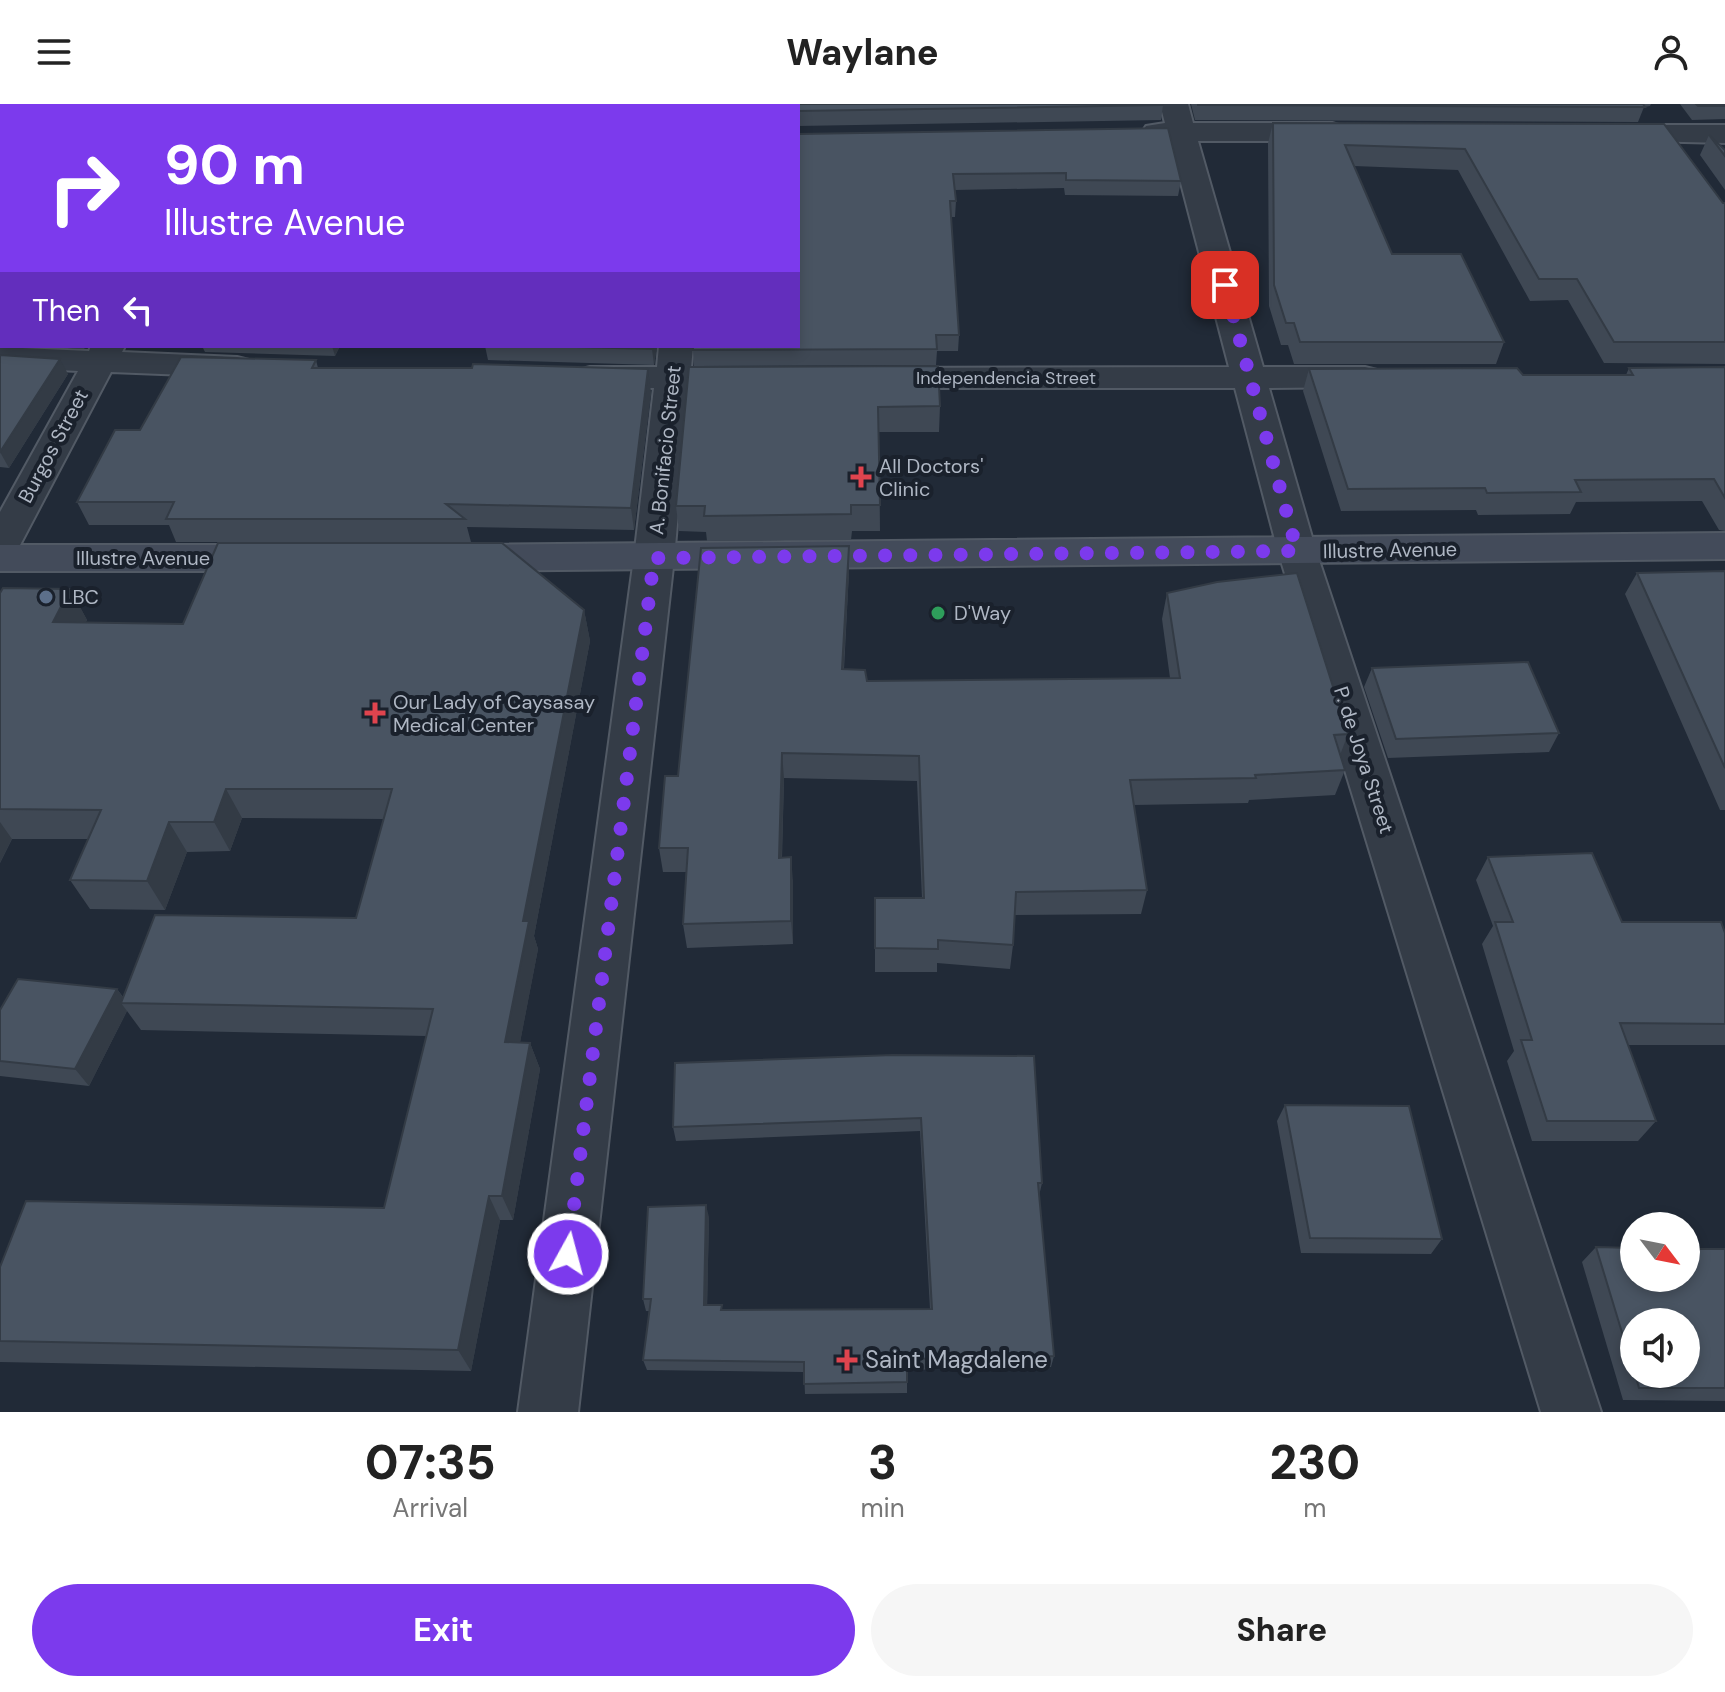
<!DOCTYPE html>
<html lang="en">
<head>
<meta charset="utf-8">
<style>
	body { margin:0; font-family:"DM Sans",sans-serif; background:#f6f6f6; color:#222; height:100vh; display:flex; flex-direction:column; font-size:30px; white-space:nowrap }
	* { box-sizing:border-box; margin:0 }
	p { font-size:26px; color:#767676 }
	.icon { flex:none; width:44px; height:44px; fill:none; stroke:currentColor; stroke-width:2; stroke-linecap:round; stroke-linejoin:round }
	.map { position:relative; height:1308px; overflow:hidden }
	.details { display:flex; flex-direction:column; background:#fff; flex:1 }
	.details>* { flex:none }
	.hud { position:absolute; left:0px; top:0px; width:800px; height:244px; box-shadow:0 4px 12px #0003; background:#7c3aed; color:#fff; overflow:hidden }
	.needle { width:52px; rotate:122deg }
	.controls { position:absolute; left:1620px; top:1108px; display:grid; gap:16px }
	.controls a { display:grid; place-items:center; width:80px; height:80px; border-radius:50%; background:#fff; box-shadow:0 4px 12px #0003; font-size:40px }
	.pin { position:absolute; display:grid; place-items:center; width:68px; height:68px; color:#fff; margin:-34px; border-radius:16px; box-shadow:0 4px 12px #0006 }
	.me { position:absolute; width:88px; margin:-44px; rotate:7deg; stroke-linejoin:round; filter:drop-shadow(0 0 6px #0008) }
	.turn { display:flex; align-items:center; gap:28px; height:168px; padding:0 32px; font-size:36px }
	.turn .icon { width:104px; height:104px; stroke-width:2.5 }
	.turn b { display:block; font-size:56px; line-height:68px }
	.then { display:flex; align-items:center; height:76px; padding:0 32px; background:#0003; gap:16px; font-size:30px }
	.eta { display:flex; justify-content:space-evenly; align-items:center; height:136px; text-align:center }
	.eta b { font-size:48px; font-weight:800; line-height:56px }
	.button { display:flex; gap:16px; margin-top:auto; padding:16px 32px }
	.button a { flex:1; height:92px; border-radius:48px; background:#7c3aed; color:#fff; font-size:32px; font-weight:800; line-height:92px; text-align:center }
	.button a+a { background:#f6f6f6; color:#222 }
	header { display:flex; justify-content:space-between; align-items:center; height:104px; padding:0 32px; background:#fff; font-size:36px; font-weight:800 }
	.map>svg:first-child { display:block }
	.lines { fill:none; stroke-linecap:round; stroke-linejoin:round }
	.street-casing { stroke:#525a65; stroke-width:4 }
	.secondary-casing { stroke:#525a65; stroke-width:4 }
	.street { fill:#343c47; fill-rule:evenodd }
	.secondary { fill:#434b5a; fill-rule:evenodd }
	.wall { fill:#3f4854 }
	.shaded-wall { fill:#333b45 }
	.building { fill:#495462; stroke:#333b45; stroke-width:2 }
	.route { stroke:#7c3aed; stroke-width:14; stroke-dasharray:0 25.2 }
	.health-dot { fill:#e0444e; stroke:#1a212c; stroke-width:3 }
	.service-dot { fill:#5c6f8a; stroke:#1a212c; stroke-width:3 }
	.leisure-dot { fill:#2e9e5b; stroke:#1a212c; stroke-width:3 }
	.labels { text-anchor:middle; stroke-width:8; stroke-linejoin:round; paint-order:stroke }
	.far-street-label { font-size:18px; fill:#afb7c4; stroke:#1a212c }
	.street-label { font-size:20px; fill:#afb7c4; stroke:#1a212c }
	.poi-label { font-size:20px; fill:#afb7c4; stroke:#1a212c; text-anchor:start }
	.near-poi-label { font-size:24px; fill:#afb7c4; stroke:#1a212c; text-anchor:start }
</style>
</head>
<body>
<header><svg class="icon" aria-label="menu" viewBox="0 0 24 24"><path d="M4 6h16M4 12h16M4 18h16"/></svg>Waylane<svg class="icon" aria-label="person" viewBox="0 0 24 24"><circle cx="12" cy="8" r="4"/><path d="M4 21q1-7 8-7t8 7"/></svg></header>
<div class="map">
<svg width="1725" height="1308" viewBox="0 0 1725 1308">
	<rect width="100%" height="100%" fill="#212a37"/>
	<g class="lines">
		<defs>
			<path id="street" d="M1160 0H1188L1193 19H1332L1342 22 1346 28 1342 34 1332 37H1198L1263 263H1365L1377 266 1382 273 1377 280 1365 283 1269 284 1316 447 1601 1308H1541L1278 447 1235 284H878L866 281 861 274 866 267 878 264 1229 263 1170 37 1146 34 1142 28 1146 22 1165 19Z
				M1612 21H1725V39L1602 36 1598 30 1602 24Z
				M91 242H125L122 248 237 253 249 256 254 263 249 270 237 273 111 268 19 443 14 452 0 456V408L78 267 0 263V243L89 247Z
				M659 242H693L691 264 761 268 766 275 761 282 749 285H689L674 454 578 1308H518L634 454 654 284 590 283 578 280 573 273 578 266 590 263H657Z"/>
			<path id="secondary" d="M1725 429V455L459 467 445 463 439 454 445 445 459 441Z
				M0 441H271L285 445 291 454 285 463 271 467H0Z"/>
		</defs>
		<use href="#street" class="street-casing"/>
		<use href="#secondary" class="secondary-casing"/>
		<use href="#street" class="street"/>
		<use href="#secondary" class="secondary"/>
	</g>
	<path class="wall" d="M0 0 1163 1 1161 16 798 22V2H2V241H0Z
		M1191 0H1651L1650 2 1644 3 1638 18 1195 16Z
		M1680 0H1725V15L1692 16Z
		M1273 19 1664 20 1723 99H1725V260L1604 259 1568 196 1530 197 1458 66 1354 62 1392 150 1504 238 1496 260H1294L1288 241H1281L1269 202 1268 39Z
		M798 30 1181 77 1178 92 1065 91 1064 84 955 86 956 97 955 113H951L959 231 958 247H937L936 261 694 262 693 246Z
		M1709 31 1725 46V86L1700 51Z
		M24 242H86L84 245Z
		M202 242H340L335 252 205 248Z
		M485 242H657L654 261 488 256Z
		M0 251 68 270 9 364 0 363Z
		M316 256 318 264 651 288 634 426 467 423 471 438H176L169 421H89L77 398 140 326Z
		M689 263 940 302 939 328H879L880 427H852L851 436 707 437 706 428 679 427 676 402Z
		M1725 263V427L1719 426 1702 397 1576 398 1570 410 1478 411 1476 406 1341 407 1303 287 1309 265 1523 271H1626L1629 264Z
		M849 442V468L844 565 867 577 1170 574 1162 515 1167 489 1348 630 1340 651 1345 666 1335 691 1249 696 1248 699 1134 701 1147 786 1141 810 1015 811 1013 841 1010 865 937 859V868H875V794H922L917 677 784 674 782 754 793 777V840L687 844 683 820 686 768H663L659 744 678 672Z
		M1725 467V706H1720L1625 490 1637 469Z
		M70 485 87 516 85 519 183 520 584 506 590 537 534 832 538 845 520 938 530 939 540 965 513 1116H500L471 1267 0 1258V1163L384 1104 426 932 141 926 127 907 89 982 0 972V906L117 885 123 893 356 814 384 715 242 714 230 747 187 748 165 806 90 805 70 776 88 735H12L0 759V489Z
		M1372 564 1559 629 1549 648 1388 654 1364 583Z
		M1488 753 1622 818 1725 829V941H1628L1656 1017 1638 1037H1532L1507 957 1514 947 1482 840 1493 822 1476 776Z
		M893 951 1042 1079 1039 1092 1054 1252 1051 1263 907 1266V1289L805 1290 804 1268 647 1266 643 1256 649 1207H646L643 1195 709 1113 707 1201H722V1206L930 1205 920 1027 676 1037 673 1023Z
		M1285 1001 1442 1135 1431 1150 1301 1149 1277 1017Z
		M1596 1143 1725 1145V1297L1623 1296 1582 1158Z"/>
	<path class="shaded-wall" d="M332 242H340L335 252Z
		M653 242H657L654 261 652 245Z
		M60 255 68 270 9 364 0 348Z
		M648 265 651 288 634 426 631 404Z
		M849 442V468L842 590V565Z
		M70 485 87 516 71 549 53 518Z
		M584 506 590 537 534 832 538 845 515 965 505 938 523 817Z
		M782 649 784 674 781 778 779 754Z
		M226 685 242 714 230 747 214 718Z
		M0 718 12 735 0 759Z
		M169 718 187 748 165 806 147 777Z
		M791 753 793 777V840L791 817Z
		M117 885 127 899H121L127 907 89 982 75 965Z
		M530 939 540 965 513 1116 502 1092Z
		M489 1092 500 1116 471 1267 458 1246Z
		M706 1101 709 1113 707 1212 704 1201Z"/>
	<path class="building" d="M0 0H1163V1L798 7V2H2V226H0Z
		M1198 0H1643L1645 3 1198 1Z
		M1696 0H1725V2H1698Z
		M1273 19 1664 20 1723 99H1725V238H1614L1577 175H1539L1465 45 1345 41 1392 150H1461L1504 238H1300L1294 219H1286L1274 181Z
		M1168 24 1181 77 1066 76V69L953 70 956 97H950L959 231H936L937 245 693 246V242H798V30Z
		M1709 31 1725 46V52Z
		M538 242H653L652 245Z
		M0 251 60 255 0 348Z
		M181 253 316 256 312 264H472L473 260 648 265 631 404 446 400 465 415H166L174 398H77L115 326H140Z
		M938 262 940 302 878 303 880 401H851V410L704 412 705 402H676L689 263Z
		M1725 263V394L1714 375 1575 376 1581 388 1487 389 1485 384 1348 385 1309 265 1517 264 1523 271H1633L1629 264Z
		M218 439H502L584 506 523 817H529L505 938 530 939 502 1092H489L458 1246 0 1237V1163L26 1097 384 1104 433 905 121 899 155 811 356 814 392 685H226L214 718H169L147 777 70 776 101 706 0 705V489L3 484 70 485 53 518 183 520Z
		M849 442 842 565 865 566 867 577 1180 574 1167 489 1217 478 1297 469 1348 630 1334 631 1345 666 1255 671 1256 674 1130 676 1147 786 1016 788 1013 841 938 836V845L875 844V794H924L919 652 782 649 779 754 791 753V817L683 820 688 744H659L665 672H678L701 444Z
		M1725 467V664L1637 469Z
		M1528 558 1559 629 1396 635 1372 564Z
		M1592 749 1622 818H1721L1725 829V920L1620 919 1656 1017H1547L1521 936H1532L1495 818H1513L1488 753Z
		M18 875 117 885 75 965 0 957V906Z
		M893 951 1034 952 1042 1079H1038L1054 1252 907 1255V1278L804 1280V1258L643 1256 651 1195H643L648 1103 706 1101 704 1201H722L721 1206 932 1205 921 1014 673 1023 675 959Z
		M1285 1001 1409 1002 1442 1135 1310 1134Z
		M1596 1143 1634 1144V1174H1686V1145H1725V1284H1639L1635 1270H1686V1218H1634V1268Z"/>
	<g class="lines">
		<path class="route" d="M568 1150 654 454 1297 447 1225 181"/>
	</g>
	<g class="health-dot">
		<path d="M857 361h8v8h8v8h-8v8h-8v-8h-8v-8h8z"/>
		<path d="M371 597h8v8h8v8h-8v8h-8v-8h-8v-8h8z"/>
		<path d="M843 1244h8v8h8v8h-8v8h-8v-8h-8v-8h8z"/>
	</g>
	<circle class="service-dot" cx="46" cy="493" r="8"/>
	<circle class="leisure-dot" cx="938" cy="509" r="8"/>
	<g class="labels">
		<g class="far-street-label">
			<text x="1006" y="280">Independencia Street</text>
		</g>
		<g class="street-label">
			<text transform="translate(53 342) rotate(-62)" y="7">Burgos Street</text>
			<text transform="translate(665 346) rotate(-84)" y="7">A. Bonifacio Street</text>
			<text transform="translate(1390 446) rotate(-1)" y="7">Illustre Avenue</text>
			<text x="143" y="461">Illustre Avenue</text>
			<text transform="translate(1364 656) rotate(72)" y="7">P. de Joya Street</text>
		</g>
		<g class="poi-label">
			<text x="879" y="369">All Doctors'<tspan x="879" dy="23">Clinic</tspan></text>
			<text x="62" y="500">LBC</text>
			<text x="954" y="516">D'Way</text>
			<text x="393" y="605">Our Lady of Caysasay<tspan x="393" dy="23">Medical Center</tspan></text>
		</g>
		<g class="near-poi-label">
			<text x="865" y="1264">Saint Magdalene</text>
		</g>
	</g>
</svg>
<div class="controls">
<a><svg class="needle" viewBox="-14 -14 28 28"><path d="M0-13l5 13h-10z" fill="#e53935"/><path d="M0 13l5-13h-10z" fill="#767676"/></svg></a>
<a><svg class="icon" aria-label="sound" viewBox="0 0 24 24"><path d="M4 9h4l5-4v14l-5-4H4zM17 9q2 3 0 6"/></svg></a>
</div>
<div class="pin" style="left:1225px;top:181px;background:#d93025"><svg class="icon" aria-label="arrive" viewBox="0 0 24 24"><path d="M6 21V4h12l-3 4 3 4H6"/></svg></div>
<svg class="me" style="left:568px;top:1150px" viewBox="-20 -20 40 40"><circle r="17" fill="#7c3aed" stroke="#fff" stroke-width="3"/><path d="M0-11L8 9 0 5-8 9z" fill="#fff"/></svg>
<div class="hud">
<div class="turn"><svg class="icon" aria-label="right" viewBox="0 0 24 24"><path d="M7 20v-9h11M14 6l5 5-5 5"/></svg><div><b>90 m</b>Illustre Avenue</div></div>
<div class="then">Then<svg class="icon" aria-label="left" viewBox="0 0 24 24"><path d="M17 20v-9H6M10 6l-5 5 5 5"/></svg></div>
</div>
</div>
<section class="details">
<div class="eta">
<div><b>07:35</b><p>Arrival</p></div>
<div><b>3</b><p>min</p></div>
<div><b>230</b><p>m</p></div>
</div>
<div class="button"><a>Exit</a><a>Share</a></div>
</section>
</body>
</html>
